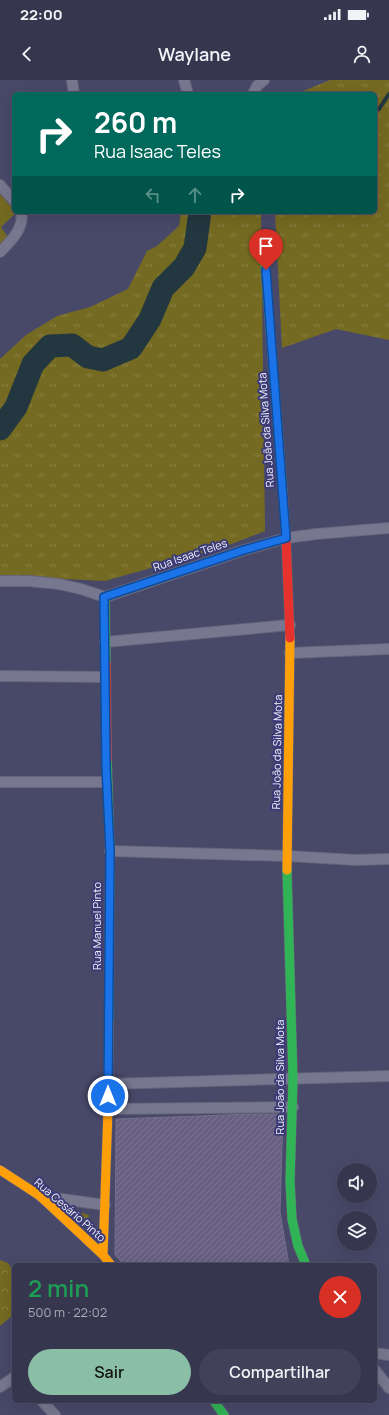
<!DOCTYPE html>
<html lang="pt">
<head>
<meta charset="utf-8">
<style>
	body { margin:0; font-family:Manrope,sans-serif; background:#414159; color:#f1f3f6; height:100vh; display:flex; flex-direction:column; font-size:15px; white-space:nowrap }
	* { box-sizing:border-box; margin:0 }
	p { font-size:13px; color:#aaabb7 }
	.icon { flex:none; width:22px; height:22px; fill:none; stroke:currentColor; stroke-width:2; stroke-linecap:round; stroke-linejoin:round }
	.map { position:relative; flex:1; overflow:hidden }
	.side { position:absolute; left:12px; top:1183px; width:365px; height:140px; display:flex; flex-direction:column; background:#36364f; border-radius:6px; box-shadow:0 4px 16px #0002,0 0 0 1px #505066 }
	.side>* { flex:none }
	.guide { position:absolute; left:12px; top:12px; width:365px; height:122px; border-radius:6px; box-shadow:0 4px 16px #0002,0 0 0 1px #505066; background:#00695c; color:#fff; overflow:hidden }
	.controls { position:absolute; left:337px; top:1083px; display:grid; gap:8px }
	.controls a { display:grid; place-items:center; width:40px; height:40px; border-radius:50%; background:#36364f; box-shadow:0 4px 16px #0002,0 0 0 1px #505066; font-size:20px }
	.pin { position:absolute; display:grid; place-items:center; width:34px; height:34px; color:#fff; margin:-41px -17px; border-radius:50% 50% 50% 0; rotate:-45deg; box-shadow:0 0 4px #0007 }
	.pin .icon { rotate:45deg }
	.me { position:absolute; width:44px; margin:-22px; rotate:0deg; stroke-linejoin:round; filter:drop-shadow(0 0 3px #0008) }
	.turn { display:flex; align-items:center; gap:14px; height:84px; padding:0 16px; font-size:18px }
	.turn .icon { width:52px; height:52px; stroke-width:2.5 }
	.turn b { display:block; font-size:28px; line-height:34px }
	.lanes { display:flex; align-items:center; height:38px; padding:0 16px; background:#0003; justify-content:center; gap:20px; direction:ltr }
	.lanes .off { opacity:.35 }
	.round { display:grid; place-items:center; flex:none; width:42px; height:42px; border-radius:21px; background:#414159 }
	.summary { display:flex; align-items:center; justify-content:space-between; height:68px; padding:0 16px }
	h1 { font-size:24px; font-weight:600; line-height:30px; color:#1e9e55 }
	.button { display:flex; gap:8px; margin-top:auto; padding:8px 16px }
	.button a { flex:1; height:46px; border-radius:24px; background:#8abfa5; color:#111; font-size:16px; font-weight:600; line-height:46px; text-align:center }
	.button a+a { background:#414159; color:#f1f3f6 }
	.status { display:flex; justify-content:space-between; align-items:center; height:28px; padding:0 20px; background:#36364f; direction:ltr }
	.status svg { height:11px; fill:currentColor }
	header { display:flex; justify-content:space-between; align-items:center; height:52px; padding:0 16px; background:#36364f; font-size:18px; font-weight:600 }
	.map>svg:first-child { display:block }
	.grass { fill:url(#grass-tufts) }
	.park { fill:url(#park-crowns) }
	.pitch { fill:#756a21 }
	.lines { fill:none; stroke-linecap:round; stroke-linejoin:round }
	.stream { stroke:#233740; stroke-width:4 }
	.river { stroke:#233740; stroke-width:23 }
	.building { fill:url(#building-hatch); stroke:#736e8a }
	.street-casing { stroke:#65647a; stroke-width:12 }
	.fast-casing { stroke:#65647a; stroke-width:10 }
	.slow-casing { stroke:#65647a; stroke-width:10 }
	.jam-casing { stroke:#65647a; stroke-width:10 }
	.street { stroke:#77788f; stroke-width:10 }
	.fast { stroke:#30b455; stroke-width:9 }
	.slow { stroke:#ff9f0a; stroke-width:9 }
	.jam { stroke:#e5322d; stroke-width:9 }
	.route-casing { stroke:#114b97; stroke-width:10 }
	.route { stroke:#1a73e8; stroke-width:7 }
	.labels { text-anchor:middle; stroke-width:4; stroke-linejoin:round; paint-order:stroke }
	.street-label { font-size:11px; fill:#f1f2f9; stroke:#3b3b77 }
</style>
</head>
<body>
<div class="status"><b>22:00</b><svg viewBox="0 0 49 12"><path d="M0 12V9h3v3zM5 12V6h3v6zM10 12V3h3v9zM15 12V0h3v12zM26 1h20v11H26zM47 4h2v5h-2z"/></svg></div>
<header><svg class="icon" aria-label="back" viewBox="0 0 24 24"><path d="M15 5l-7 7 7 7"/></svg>Waylane<svg class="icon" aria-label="person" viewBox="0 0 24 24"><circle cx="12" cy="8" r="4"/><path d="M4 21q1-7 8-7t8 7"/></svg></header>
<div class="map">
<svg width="389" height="1335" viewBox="0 0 389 1335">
	<defs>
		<pattern id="grass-tufts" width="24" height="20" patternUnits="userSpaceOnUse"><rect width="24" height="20" fill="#756a21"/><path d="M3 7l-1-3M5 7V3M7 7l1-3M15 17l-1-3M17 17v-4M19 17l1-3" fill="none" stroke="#898042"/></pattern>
		<pattern id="park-crowns" width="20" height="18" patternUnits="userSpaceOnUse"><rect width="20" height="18" fill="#756a21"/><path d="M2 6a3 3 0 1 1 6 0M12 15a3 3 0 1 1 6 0" fill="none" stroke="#898042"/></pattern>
		<pattern id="building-hatch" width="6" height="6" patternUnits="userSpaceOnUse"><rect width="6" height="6" fill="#686082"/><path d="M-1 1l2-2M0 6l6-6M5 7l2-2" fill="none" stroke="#7e7794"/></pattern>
	</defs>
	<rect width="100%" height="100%" fill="#484869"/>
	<path class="grass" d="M330 0H389V260L336 249 282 268 275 132H375V14H296Z
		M181 132H261L265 451 221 468 105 501 0 496V279L26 255 57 236 90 227 128 209 147 171 157 166 179 146Z"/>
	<path class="park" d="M60 1127 89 1135 88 1142 81 1145Z
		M0 1180 8 1183 14 1192V1234L0 1246Z"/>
	<path class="pitch" d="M0 114 14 130V132L16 133 1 147 8 157 0 165Z"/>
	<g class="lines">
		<path class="stream" d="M375 31 379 29 389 14"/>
		<path class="river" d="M0 349 16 327 33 284 50 266 72 265 88 277 103 280 131 268 150 239 163 208 184 187 195 168 200 132"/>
	</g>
	<path class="building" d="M252 1034H283L280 1132 289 1185H124L115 1175 116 1039Z"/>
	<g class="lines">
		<defs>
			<path id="street" d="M72 0 74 14
				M184 0 188 14
				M253 14 257 6 264 0
				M0 105 14 121
				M0 172C10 162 25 148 21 132
				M0 501H29L59 504 81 509 105 517 244 470 286 458 316 454 389 448
				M105 562 290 545
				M290 573 389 569
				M0 596 105 597
				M0 702H107
				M110 771 287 776 356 780 389 779
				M108 1004 389 996
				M108 1029 293 1027
				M40 1116 105 1125
				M375 1273 389 1275
				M375 1290 389 1308
				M0 1307 13 1298 14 1299
				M42 1321 55 1335"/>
			<path id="fast" d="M263 159 283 413
				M105 517 106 583
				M107 680 110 771 109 942
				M287 790 293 999 290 1101 292 1139 298 1166 306 1185
				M214 1321 224 1335"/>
			<path id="slow" d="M287 790 290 558
				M0 1090 40 1116 103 1175 111 1185
				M103 1175 108 1029 109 942"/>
			<path id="jam" d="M283 413 286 458 290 558
				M106 583 107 680"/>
		</defs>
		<use href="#street" class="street-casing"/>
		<use href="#fast" class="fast-casing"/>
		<use href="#slow" class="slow-casing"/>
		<use href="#jam" class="jam-casing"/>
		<use href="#street" class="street"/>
		<use href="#fast" class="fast"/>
		<use href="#slow" class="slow"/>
		<use href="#jam" class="jam"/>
	</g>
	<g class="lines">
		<defs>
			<path id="route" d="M108 1016 110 771 106 687 104 517 244 470 286 458 266 190"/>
		</defs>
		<use href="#route" class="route-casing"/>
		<use href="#route" class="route"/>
	</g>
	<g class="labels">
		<g class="street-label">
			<text transform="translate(266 350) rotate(-94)" y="4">Rua João da Silva Mota</text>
			<text transform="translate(190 475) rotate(-19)" y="4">Rua Isaac Teles</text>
			<text transform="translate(277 672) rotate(-89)" y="4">Rua João da Silva Mota</text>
			<text transform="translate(97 846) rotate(-90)" y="4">Rua Manuel Pinto</text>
			<text transform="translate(280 997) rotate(-90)" y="4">Rua João da Silva Mota</text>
			<text transform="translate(70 1130) rotate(41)" y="4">Rua Cesário Pinto</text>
		</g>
	</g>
</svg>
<div class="controls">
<a><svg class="icon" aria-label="sound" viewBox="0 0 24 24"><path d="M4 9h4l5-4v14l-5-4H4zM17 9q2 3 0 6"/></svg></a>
<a><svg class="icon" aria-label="layers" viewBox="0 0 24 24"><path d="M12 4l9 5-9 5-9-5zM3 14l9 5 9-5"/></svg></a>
</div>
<div class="pin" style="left:266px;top:190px;background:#d93025"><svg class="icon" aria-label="arrive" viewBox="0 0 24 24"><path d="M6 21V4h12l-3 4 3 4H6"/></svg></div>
<svg class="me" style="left:108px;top:1016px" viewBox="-20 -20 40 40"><circle r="17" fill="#1a73e8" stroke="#fff" stroke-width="3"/><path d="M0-11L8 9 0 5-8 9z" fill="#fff"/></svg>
<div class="guide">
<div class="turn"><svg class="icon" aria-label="right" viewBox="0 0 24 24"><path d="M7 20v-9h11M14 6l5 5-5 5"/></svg><div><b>260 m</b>Rua Isaac Teles</div></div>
<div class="lanes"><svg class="icon off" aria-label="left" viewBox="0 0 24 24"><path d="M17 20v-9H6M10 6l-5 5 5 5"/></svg><svg class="icon off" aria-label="ahead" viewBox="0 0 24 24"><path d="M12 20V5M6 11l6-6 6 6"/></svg><svg class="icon" aria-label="right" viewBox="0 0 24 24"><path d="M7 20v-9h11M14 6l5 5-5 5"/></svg></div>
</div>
<section class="side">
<div class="summary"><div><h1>2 min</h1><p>500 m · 22:02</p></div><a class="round" style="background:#d93025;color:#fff"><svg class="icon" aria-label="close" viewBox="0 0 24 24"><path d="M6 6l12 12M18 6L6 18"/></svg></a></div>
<div class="button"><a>Sair</a><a>Compartilhar</a></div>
</section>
</div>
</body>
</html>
